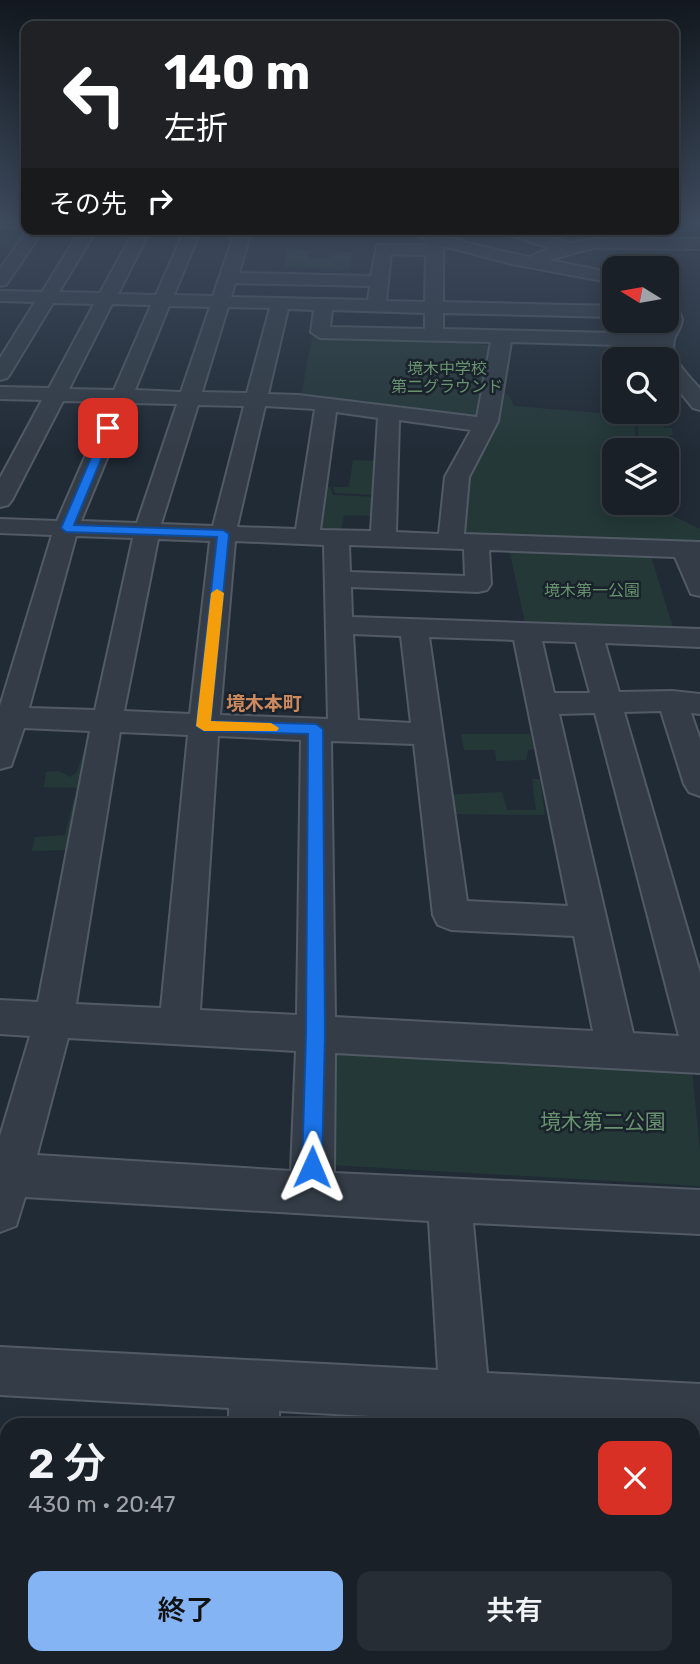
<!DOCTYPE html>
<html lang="ja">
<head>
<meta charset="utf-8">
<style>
	body { margin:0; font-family:Rubik,"Noto Sans JP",sans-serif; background:#262d34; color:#f1f3f6; height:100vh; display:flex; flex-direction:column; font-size:26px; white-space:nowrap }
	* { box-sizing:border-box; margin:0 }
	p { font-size:23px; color:#9fa3a8 }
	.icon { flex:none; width:38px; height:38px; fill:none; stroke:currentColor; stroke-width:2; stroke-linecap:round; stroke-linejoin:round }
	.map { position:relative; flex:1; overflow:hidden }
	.panel { position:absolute; left:0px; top:1418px; width:700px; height:247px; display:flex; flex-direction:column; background:#192028; border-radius:21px 21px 0 0; box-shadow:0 4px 18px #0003,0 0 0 2px #373e45 }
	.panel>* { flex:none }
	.hud { position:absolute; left:21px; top:21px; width:658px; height:214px; border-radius:14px; box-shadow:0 4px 18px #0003,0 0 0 2px #373e45; background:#202124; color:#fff; overflow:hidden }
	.needle { width:46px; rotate:281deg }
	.tools { position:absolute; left:602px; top:256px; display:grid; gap:14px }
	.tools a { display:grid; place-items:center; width:77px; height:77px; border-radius:14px; background:#192028; box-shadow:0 4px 18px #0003,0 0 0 2px #373e45; font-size:35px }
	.pin { position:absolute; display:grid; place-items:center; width:60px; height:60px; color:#fff; margin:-30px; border-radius:14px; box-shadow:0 4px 10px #0006 }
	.me { position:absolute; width:77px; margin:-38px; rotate:1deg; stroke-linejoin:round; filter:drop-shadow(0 0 5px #0008) }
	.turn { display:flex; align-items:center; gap:24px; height:147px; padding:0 28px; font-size:32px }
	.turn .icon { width:91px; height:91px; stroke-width:2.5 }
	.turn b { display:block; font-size:49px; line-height:60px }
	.then { display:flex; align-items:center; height:66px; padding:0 28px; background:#0003; gap:14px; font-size:26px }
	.round { display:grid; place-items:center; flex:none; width:74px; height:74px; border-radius:14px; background:#262d34 }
	.headline { display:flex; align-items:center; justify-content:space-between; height:119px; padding:0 28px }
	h1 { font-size:42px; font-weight:600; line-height:52px }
	.action { display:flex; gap:14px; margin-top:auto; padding:14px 28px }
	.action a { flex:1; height:80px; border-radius:14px; background:#84b4f3; color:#111; font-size:28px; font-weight:600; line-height:80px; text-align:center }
	.action a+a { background:#262d34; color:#f1f3f6 }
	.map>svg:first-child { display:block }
	.green { fill:#243838 }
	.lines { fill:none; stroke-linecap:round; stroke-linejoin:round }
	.minor-casing { stroke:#525b65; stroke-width:4 }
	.minor { fill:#343d47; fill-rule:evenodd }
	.route { fill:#1a73e8; stroke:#114b97; stroke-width:2 }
	.slow { fill:#f59e0b }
	.labels { text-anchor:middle; stroke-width:5; stroke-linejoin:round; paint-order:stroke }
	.far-park-label { font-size:16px; fill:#67936f; stroke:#1a222b }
	.neighbourhood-label { font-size:19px; font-weight:bold; fill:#ce8a5f; stroke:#1a222b }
	.near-park-label { font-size:21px; fill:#67936f; stroke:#1a222b }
</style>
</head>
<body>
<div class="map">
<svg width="700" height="1664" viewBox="0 0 700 1664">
	<rect width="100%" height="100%" fill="#212b36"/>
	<path class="green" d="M287 245 309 251 310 259 330 258 331 252 335 254 352 251 350 269 284 267Z
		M312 337 476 339 477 344 492 346 477 419 301 397Z
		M508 394 514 406 636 416 634 450H614V502H654L655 507 700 529V544L464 539 465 479 495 395Z
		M638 417 664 420V428H672L673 435 651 441 638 438Z
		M353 460 378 461 375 495 335 493 333 487H349Z
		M321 487H330L333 495 376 497 373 516 344 515 341 532 319 531Z
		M509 549 650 553 674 631 526 627Z
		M461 734H530L534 749 528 750 526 760 496 761 495 750H464Z
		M85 747H90L83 788 44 787 46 772 59 771 70 777 77 772Z
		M532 779H540L545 815 450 814 444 795 502 792 507 810H536Z
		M82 797 67 850 32 851 35 837 65 835 74 798Z
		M331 1050 692 1069 700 1152V1186L331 1165Z"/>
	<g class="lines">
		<defs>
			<path id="minor" d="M0 220H26V227H0Z
				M28 229H44L6 285 0 286V269Z
				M81 229H97L59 292 100 293 135 229H151L118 294 156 295 185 229H201L174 295 213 296 236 229H252L239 273 371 276 377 245H427L428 241 405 229H428L467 243 529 257 550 248 500 232 498 229H524L568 243 614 237 700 239V249L593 248 549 260 614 273V283L512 264 443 246V302L614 306V317L443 313V329L658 334 664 320H667V294L673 295 682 319C682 328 676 332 674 340 669 360 689 375 700 389V410L693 408 667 376V359H656L654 346 511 342 498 421 469 477 464 534 700 542V596L691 594 675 557 489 550 491 584 487 590 478 592 351 587 352 617 700 629V647L605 643 619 692 672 691 700 694V714L691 713 700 739V796L689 792 684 784 661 711 624 712 700 973V1073L335 1053 334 1173 700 1190V1234L473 1223 487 1373 700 1384V1434L693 1433V1424L492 1422V1424H442V1420L279 1411V1424H229V1408L0 1395V1347L438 1370 429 1221 25 1197 16 1226 0 1232V1136L30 1036 0 1034V1000L38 1002 90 731 24 728 11 766 0 769V706L52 535 0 533V519L57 521 109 402 63 401 12 500 8 505 0 507V478L42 400 0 399V387L49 388 94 304 53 303 10 374 7 378 0 380V358L35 302 0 301V291L42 292ZM391 254 426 255 425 302 386 301ZM235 283 370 286 368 300 231 297ZM112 304 151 305 114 390 69 389ZM169 306 210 307 181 392 135 390ZM228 307 270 308 247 393 202 392ZM288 309 314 310 311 332 320 338 491 342 477 417 298 395 268 394ZM332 310 425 313V329L330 327ZM130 403 177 404 137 523 81 521ZM198 405 244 406 213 526 161 524ZM265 406 315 409 296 529 237 527ZM336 412 378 418 371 531 320 530ZM399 420 471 430 445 477 439 534 396 532ZM76 536 133 538 95 710 29 708ZM158 539 210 541 190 714 124 711ZM235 541 324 545 328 719 220 715ZM349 545 464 549 465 576 350 572ZM353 634 401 636 411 723 358 720ZM429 637 514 640 568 906 467 901ZM542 641 576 642 590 693H554ZM595 713 679 1036 633 1033 559 714ZM120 732 188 735 161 1008 76 1004ZM218 736 301 740 297 1015 200 1010ZM331 741 414 744 433 915 438 925 451 930 574 936 593 1031 335 1017ZM68 1038 296 1051 291 1171 37 1155Z
				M0 1586H7V1642H0Z
				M693 1599H700V1655H693Z
				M223 1657H279V1664H223Z
				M464 1657H520V1664H464Z"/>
		</defs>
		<use href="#minor" class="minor-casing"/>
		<use href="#minor" class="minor"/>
	</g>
	<linearGradient id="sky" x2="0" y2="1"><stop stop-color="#12181e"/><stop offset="0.49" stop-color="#3d4a5d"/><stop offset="1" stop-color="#3d4a5d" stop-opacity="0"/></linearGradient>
	<rect width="700" height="453" fill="url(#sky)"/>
	<path class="route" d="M105 425 114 428 74 525 223 530 229 534 211 721 316 724 323 729 325 1034 322 1167 319 1174 312 1177 305 1174 302 1167 306 1034 308 734 204 731 196 726 217 537 66 532 61 528Z"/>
	<path class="slow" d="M217 589 224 593 211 721 271 723 279 728 277 731H204L196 726 211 593Z"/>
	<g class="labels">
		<g class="far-park-label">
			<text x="447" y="374">境木中学校<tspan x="447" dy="18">第二グラウンド</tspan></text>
			<text x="592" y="596">境木第一公園</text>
		</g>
		<g class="neighbourhood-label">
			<text x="264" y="710">境木本町</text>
		</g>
		<g class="near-park-label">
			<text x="603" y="1129">境木第二公園</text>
		</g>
	</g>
</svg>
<div class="tools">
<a><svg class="needle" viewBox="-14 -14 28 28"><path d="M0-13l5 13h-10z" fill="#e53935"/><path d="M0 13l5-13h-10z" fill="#9fa3a8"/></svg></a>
<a><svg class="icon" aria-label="search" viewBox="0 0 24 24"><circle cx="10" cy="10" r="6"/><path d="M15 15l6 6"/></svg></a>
<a><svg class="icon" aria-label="layers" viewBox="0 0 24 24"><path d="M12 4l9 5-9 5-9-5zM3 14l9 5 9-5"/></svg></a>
</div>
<div class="pin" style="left:108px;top:428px;background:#d93025"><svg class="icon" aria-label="arrive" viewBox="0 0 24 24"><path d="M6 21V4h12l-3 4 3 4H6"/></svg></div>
<svg class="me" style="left:312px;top:1167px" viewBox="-20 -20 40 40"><path d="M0-17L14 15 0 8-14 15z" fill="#1a73e8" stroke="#fff" stroke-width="4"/></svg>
<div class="hud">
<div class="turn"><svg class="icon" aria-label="left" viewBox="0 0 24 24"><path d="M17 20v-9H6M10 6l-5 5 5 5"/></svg><div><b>140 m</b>左折</div></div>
<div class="then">その先<svg class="icon" aria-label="right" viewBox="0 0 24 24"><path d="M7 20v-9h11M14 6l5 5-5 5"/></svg></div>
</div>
<section class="panel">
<div class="headline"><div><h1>2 分</h1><p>430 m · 20:47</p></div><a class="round" style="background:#d93025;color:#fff"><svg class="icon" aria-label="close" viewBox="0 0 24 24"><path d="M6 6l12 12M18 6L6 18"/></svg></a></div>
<div class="action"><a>終了</a><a>共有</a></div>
</section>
</div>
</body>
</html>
